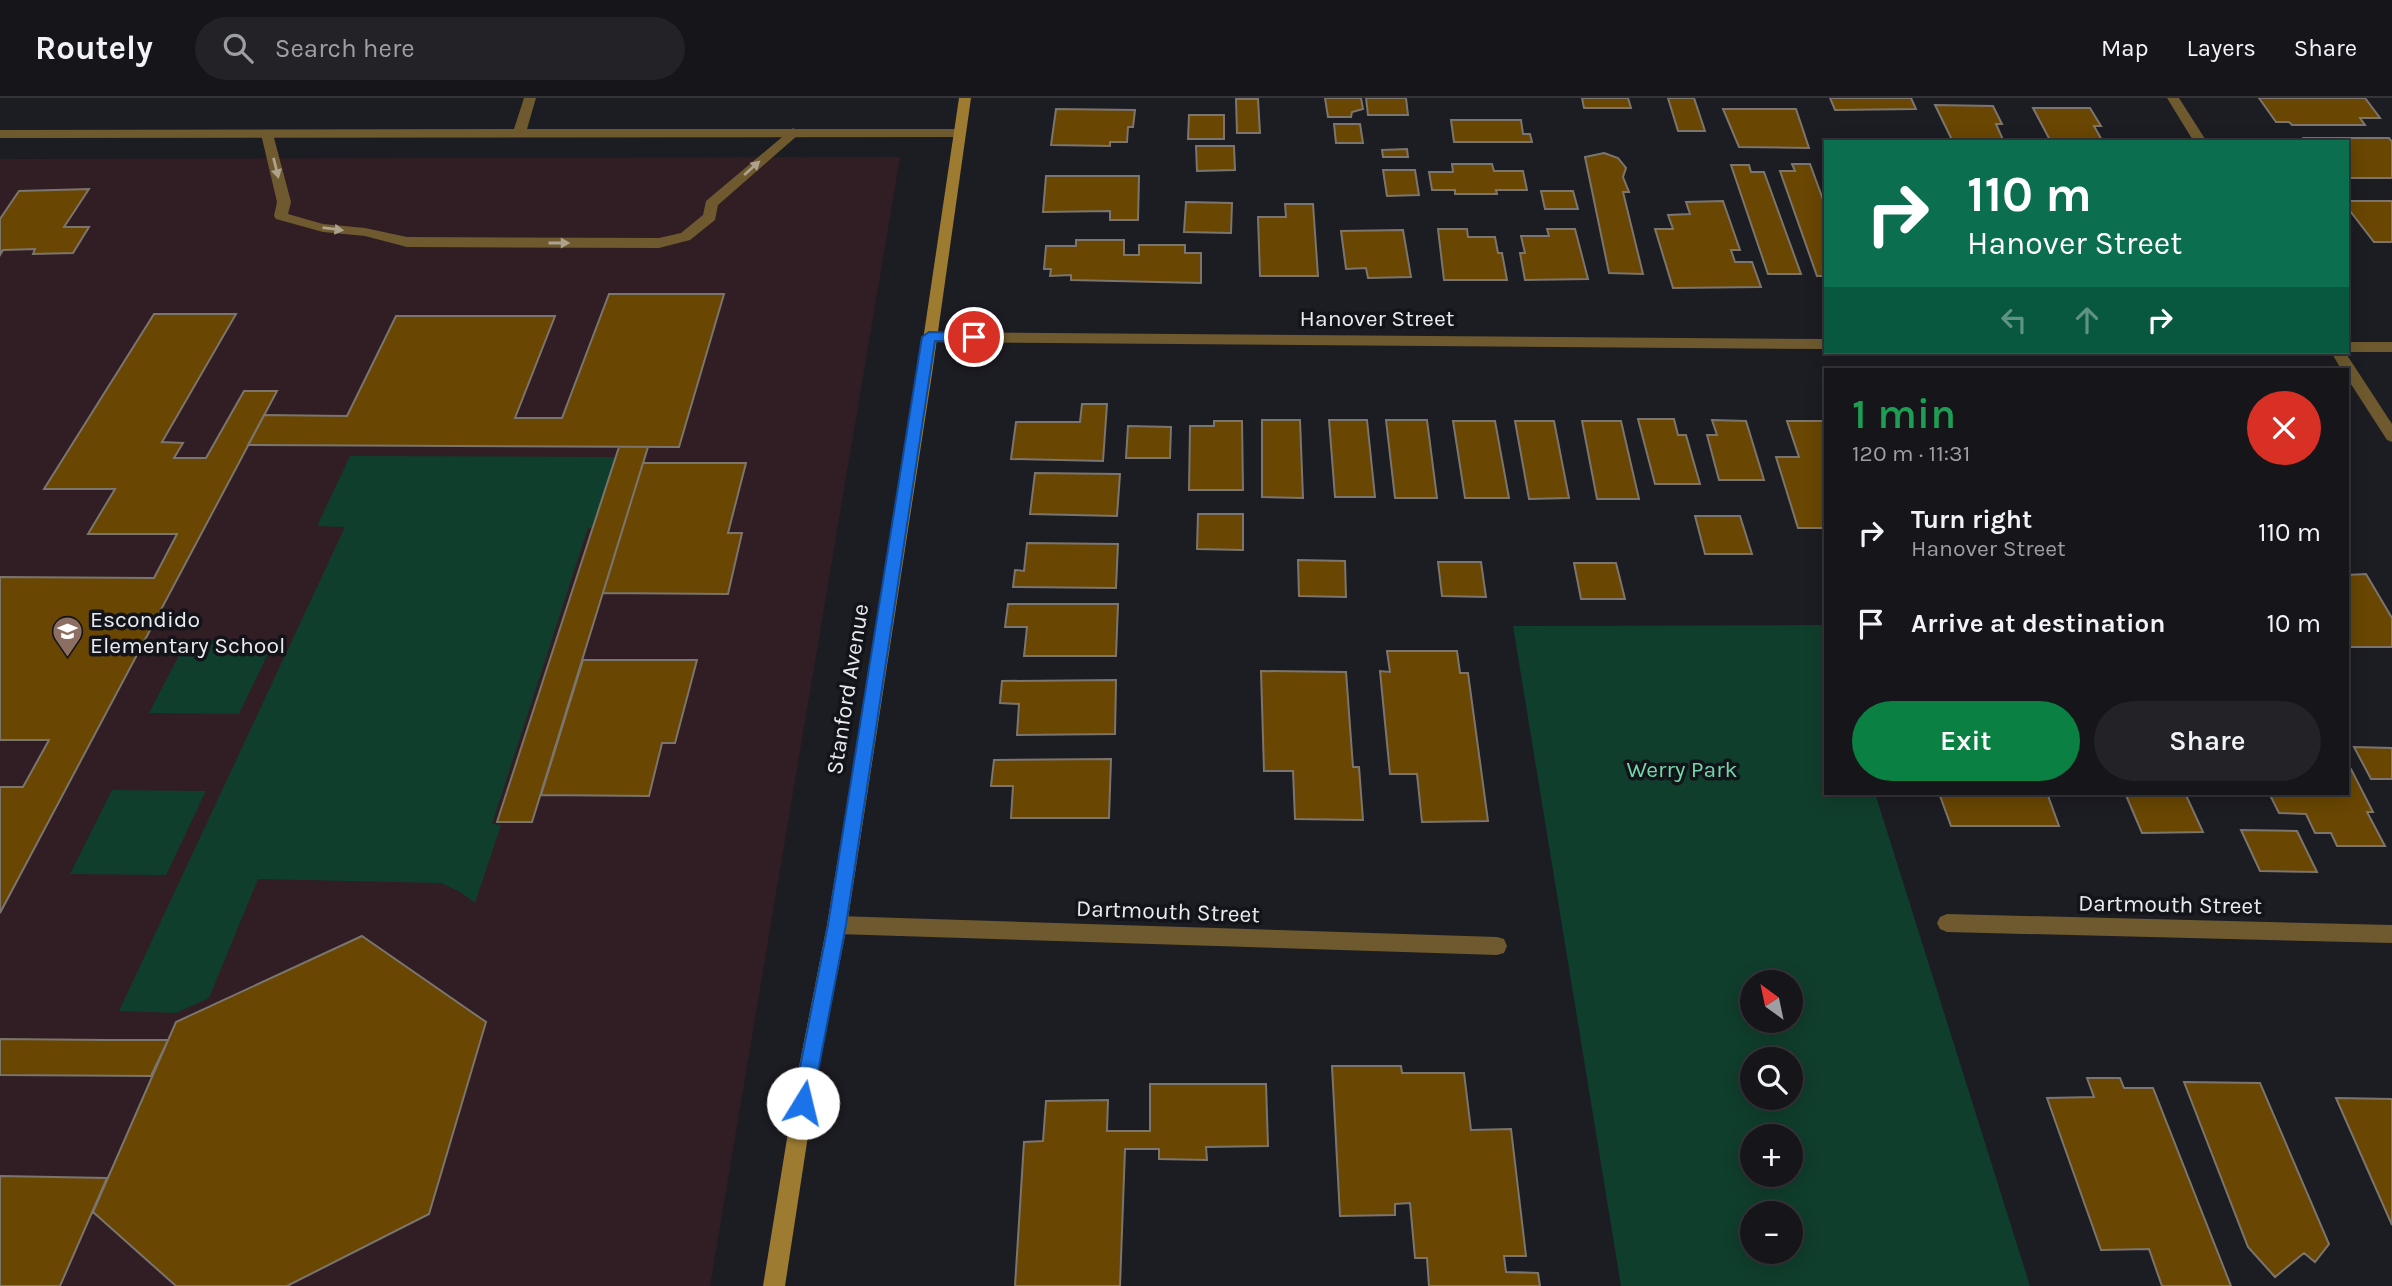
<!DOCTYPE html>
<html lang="en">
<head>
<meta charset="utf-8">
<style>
	body { margin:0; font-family:Karla,sans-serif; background:#222227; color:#f1f3f6; height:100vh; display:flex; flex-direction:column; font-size:26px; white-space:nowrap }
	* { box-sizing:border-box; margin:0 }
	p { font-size:23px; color:#9d9fa2 }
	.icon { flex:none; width:38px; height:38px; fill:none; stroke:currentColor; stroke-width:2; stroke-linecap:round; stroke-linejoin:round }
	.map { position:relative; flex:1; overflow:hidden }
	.side { position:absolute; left:1824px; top:270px; width:525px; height:427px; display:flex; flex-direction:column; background:#15151a; border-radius:0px; box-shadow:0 4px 18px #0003,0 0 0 2px #343439 }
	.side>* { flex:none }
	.top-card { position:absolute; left:1824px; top:42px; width:525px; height:214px; border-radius:0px; box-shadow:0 4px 18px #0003,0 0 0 2px #343439; background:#0b6e4f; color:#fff; overflow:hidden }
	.needle { width:46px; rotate:327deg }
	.fabs { position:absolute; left:1740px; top:872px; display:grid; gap:14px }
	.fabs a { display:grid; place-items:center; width:63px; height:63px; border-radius:50%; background:#15151a; box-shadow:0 4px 18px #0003,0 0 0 2px #343439; font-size:35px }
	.pin { position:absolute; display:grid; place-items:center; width:60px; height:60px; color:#fff; margin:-30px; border:4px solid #fff; border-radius:50%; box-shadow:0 2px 7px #0007 }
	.me { position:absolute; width:77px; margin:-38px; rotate:9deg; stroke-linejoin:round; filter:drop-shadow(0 0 5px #0008) }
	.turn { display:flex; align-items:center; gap:24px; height:147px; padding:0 28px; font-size:32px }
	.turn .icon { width:91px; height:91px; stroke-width:2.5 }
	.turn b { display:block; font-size:49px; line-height:60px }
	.lanes { display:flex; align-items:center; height:66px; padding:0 28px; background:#0003; justify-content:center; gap:35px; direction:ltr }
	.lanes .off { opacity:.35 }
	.round { display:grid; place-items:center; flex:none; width:74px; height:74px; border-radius:37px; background:#222227 }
	.headline { display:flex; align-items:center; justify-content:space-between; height:119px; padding:0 28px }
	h1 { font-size:42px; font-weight:600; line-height:52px; color:#1e9e55 }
	.primary-button { display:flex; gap:14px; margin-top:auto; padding:14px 28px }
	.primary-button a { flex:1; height:80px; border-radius:42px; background:#0b8043; color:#fff; font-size:28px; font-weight:600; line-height:80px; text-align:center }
	.primary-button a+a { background:#222227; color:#f1f3f6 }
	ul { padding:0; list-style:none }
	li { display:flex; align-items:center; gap:21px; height:91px; padding:0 28px }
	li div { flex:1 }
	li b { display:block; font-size:26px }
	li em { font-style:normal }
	header { display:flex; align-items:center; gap:42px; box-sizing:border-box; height:98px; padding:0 35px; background:#15151a; border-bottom:2px solid #343439 }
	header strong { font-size:33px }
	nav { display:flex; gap:38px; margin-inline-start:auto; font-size:24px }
	.search { width:490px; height:63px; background:#222227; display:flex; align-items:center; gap:18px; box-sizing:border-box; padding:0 24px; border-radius:38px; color:#9d9fa2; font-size:26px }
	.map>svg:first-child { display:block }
	.education { fill:#301e24 }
	.green { fill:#103e2c; fill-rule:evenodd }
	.building { fill:#694602; stroke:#7b756e; stroke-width:2 }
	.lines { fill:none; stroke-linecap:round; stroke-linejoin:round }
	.lane { fill:#6e5a2e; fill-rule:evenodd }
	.street { fill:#6e5a2e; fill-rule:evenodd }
	.secondary { fill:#9d7c31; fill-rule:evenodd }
	.oneway { fill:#aca28e }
	.route { fill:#1a73e8; stroke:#114b97; stroke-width:2 }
	.labels { text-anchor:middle; stroke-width:7; stroke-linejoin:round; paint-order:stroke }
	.street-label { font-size:23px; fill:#eaebef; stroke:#13131a }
	.poi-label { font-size:23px; fill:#eaebef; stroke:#13131a; text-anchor:start }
	.park-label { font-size:23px; fill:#71d8aa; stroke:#13131a }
</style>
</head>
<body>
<header>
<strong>Routely</strong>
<div class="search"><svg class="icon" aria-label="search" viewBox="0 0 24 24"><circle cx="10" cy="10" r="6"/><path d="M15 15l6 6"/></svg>Search here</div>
<nav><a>Map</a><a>Layers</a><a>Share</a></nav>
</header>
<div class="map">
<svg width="2392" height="1188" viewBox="0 0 2392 1188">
	<rect width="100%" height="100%" fill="#1c1c23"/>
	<path class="education" d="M900 59 710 1188H0V61Z"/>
	<path class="green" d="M350 358 616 359 593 430H588L492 726 501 727 475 805 460 794 441 785 258 781 209 900 176 915 119 913 345 429 317 428Z
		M1822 527 1825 537V695H1875L2030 1188H1621L1513 528ZM1752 884H1790V922H1752ZM1752 961H1790V999H1752ZM1752 1038H1790V1076H1752ZM1752 1115H1790V1153H1752Z
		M187 542 274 543 239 616 149 615Z
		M112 692 206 693 166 777 70 776Z"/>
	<path class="building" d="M1325 0H1361L1363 11 1352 14 1351 19H1328Z
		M1366 0H1406L1408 17H1368Z
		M1582 0H1628L1631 10H1584Z
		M1668 0H1694L1705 33H1678Z
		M1830 0H1911L1916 11 1835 12Z
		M2259 0H2365L2380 20H2360L2365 27H2292L2289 24H2276Z
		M1236 1H1258L1260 35H1237Z
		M1935 7 1993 8 2002 26H1996L2004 44H1953Z
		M2033 10H2090L2101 28H2094L2103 44H2051Z
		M1056 11 1135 12 1133 29H1128L1127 44H1110V48L1051 47Z
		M1723 11H1796L1809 50 1739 49Z
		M1189 17H1224V41H1188Z
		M1451 22H1521L1523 36H1530L1532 44H1454Z
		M1334 26H1360L1363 45H1336Z
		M2304 40H2389L2392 44V80H2347V44H2307Z
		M1196 48H1234L1235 72 1197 73Z
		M1407 51 1408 59H1383L1382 52Z
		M1604 55 1618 60 1626 70 1623 79 1629 94H1623L1643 176 1609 175 1585 59Z
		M1452 66H1492L1494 73H1523L1527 92H1496L1497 96H1455V92H1432L1429 74H1453Z
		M1792 66H1810L1825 107V178H1817L1780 73H1795Z
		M1731 67H1749L1751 74H1764L1801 176H1768Z
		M1383 72H1415L1419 97 1387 98Z
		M1046 78H1139L1138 122H1110V113L1043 114Z
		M89 91 64 129H89L73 155 33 156 35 151 3 152 0 157V121L19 93Z
		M1541 93H1573L1578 111H1545Z
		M1723 103 1740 152H1731L1735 164H1752L1761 189 1673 190 1655 131H1673L1668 117 1690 116 1686 104Z
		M2347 103H2392V144H2374L2347 109Z
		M1186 104 1232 105 1231 135 1184 134Z
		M1285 106H1313L1318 178H1260L1258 119H1286Z
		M1438 131H1467L1468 139H1495L1498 155H1502L1507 182H1444Z
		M1547 131H1575L1588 181 1525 182 1520 155H1525L1521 138H1549Z
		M1403 132 1411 179 1368 180 1366 170 1346 171 1341 133Z
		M1076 142H1124V157H1139V147H1185V155H1201V185L1071 182V177L1050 178 1051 171H1044L1046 148H1076Z
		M609 196H724L679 349 248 347 264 317 347 318 396 218H555L515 320H562Z
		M154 216H236L162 344 183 345 174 360H206L244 293H277L0 815V689H23L49 642H0V479L154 480 177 436H88L115 391H44Z
		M1082 306H1107L1103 363 1011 361 1016 324H1080Z
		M1638 321H1674L1678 337H1686L1700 386H1655Z
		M1262 322H1300L1303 400 1262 399Z
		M1329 322H1367L1375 399H1335Z
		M1386 322H1427L1437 400H1395Z
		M1712 322 1746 323 1764 382H1719L1707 337H1717Z
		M1214 323H1242L1243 392H1189L1190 328H1214Z
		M1453 323H1495L1509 400H1465Z
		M1515 323H1554L1569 400 1529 401Z
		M1582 323H1621L1639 401H1597Z
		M1787 323H1825V430H1798L1776 359H1799Z
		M1128 328 1171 329 1170 360H1126Z
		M619 349H648L532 724H497Z
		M643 365H746L728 435H742L728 496 603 495Z
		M1035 375 1120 376 1117 418 1030 416Z
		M1198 416H1243V452L1197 451Z
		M1695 418H1740L1752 456H1705Z
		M1027 445 1118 446 1116 490 1013 489 1015 472 1024 473Z
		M1298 462 1345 463 1346 499 1299 498Z
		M1438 464H1481L1486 499 1442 498Z
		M1574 465H1616L1625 501H1581Z
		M2366 476 2392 520V549H2347V477Z
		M1008 506H1118L1116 558H1024L1027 529H1005Z
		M1387 553H1457L1460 575H1468L1488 723 1422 724 1417 676H1390L1380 573 1390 574Z
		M583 562H697L675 645H662L649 698 541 697Z
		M1261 573 1346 574 1353 669H1359L1363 722 1295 721 1293 673H1264Z
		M1116 582 1115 636 1017 637 1019 606 1000 605 1002 583Z
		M2354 649 2392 650V681H2371Z
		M1111 661 1109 720H1011L1013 688H991L994 662Z
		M2347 671H2351L2373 714H2367L2385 748H2337L2331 735H2315L2306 716 2279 715 2269 695H2347Z
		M1939 695H2047L2059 728H1951Z
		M2125 695H2185L2203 734 2142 735Z
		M2241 732 2297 733 2317 774 2260 773Z
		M362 838 486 924 429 1116 287 1188H176L93 1114 176 924Z
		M0 941 106 942H168L151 978 0 977Z
		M1332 968H1401L1402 975H1464L1471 1032 1511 1031 1526 1158H1504L1506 1174 1538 1175 1540 1188H1429L1427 1160H1415L1410 1105 1395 1106V1117L1340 1118Z
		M2087 980H2120L2124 990H2153L2231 1188H2162L2149 1151 2101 1152 2047 1000 2094 999Z
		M2184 984 2260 985 2329 1146 2315 1164 2304 1155 2275 1179 2248 1149Z
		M1150 986H1266L1268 1048 1206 1049 1207 1062 1159 1061V1051H1125L1120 1188H1015L1024 1044 1043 1043 1046 1003 1108 1002 1107 1033H1150Z
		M2336 1000 2392 1001V1127Z
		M0 1078 107 1080 60 1188H0Z"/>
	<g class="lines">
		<path class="lane" d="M793 30 799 34 798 37 718 107 715 122 690 142 659 150 407 149 365 138 323 134 276 121 274 118 277 104 261 36 267 32 273 36 291 104 288 116 323 126 365 130 407 139 659 140 681 135 703 117 706 103Z"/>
		<path class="street" d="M524 0H536L527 31H960L966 35 960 39 0 40V32L514 31Z
			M2167 0H2179L2207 44H2194Z
			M929 234 1825 241V251L929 244 922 239Z
			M2347 244H2392V254H2347Z
			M2331 254H2345L2392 326V344L2387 342 2347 280V271H2341Z
			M1947 816 2392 827V845L1947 834 1940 831 1937 825 1940 819Z
			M837 818 1497 839 1504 841 1507 848 1504 855 1497 857 837 836 830 833 827 827 830 821Z"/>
		<path class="secondary" d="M959 0H971L932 276 847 827 817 979 785 1188H763L797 979 827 827 918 276Z"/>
	</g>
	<defs><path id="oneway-solid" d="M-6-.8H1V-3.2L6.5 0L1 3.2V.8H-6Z" transform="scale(1.75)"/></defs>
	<g class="oneway">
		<use href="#oneway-solid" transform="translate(276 70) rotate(76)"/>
		<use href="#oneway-solid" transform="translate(752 70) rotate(-42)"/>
		<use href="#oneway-solid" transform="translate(333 131) rotate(7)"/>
		<use href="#oneway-solid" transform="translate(559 145)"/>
	</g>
	<path class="route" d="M929 234 974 235 981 239 974 244 935 243 846 827 812 1005 809 1011 803 1014 796 1011 793 1005 828 827 922 239Z"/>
	<defs>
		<symbol id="school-pin" viewBox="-11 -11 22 30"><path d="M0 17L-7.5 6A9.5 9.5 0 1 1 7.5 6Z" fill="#8d6e63" stroke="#13131a"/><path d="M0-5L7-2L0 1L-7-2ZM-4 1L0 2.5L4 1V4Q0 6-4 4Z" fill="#fff"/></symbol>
	</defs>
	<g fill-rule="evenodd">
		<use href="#school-pin" x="50" y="516" width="35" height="47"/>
	</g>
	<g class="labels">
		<g class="street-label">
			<text x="1377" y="228">Hanover Street</text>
			<text transform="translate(847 591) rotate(-81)" y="8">Stanford Avenue</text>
			<text transform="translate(2170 806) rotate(1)" y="8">Dartmouth Street</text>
			<text transform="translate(1168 813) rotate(2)" y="8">Dartmouth Street</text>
		</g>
		<g class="poi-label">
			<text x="90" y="529">Escondido<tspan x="90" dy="26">Elementary School</tspan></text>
		</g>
		<g class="park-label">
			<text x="1682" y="679">Werry Park</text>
		</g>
	</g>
</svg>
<div class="fabs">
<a><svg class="needle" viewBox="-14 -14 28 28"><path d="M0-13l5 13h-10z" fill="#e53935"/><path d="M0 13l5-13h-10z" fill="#9d9fa2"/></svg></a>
<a><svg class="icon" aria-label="search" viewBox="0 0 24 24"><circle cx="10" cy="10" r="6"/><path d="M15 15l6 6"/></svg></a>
<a>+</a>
<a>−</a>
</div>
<div class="pin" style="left:974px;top:239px;background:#d93025"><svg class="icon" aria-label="arrive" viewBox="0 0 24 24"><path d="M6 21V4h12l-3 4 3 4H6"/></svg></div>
<svg class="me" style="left:803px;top:1005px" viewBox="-20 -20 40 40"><circle r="19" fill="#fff"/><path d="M0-13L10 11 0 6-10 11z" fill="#1a73e8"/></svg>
<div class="top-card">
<div class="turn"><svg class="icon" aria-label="right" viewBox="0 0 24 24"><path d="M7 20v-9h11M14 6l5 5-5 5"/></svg><div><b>110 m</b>Hanover Street</div></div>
<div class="lanes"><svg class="icon off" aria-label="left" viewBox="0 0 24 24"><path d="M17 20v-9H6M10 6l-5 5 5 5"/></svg><svg class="icon off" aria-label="ahead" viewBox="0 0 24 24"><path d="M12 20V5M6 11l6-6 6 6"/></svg><svg class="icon" aria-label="right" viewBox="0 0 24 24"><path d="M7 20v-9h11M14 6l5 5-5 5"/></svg></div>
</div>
<section class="side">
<div class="headline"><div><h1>1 min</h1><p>120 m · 11:31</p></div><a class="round" style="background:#d93025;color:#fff"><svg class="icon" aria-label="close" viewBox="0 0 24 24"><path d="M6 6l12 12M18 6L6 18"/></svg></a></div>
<ul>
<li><svg class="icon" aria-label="right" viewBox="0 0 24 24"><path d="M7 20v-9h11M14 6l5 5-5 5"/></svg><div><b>Turn right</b><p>Hanover Street</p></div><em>110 m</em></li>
<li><svg class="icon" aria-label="arrive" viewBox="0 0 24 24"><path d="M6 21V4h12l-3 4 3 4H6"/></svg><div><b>Arrive at destination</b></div><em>10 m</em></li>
</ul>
<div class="primary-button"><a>Exit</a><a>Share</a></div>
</section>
</div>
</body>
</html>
